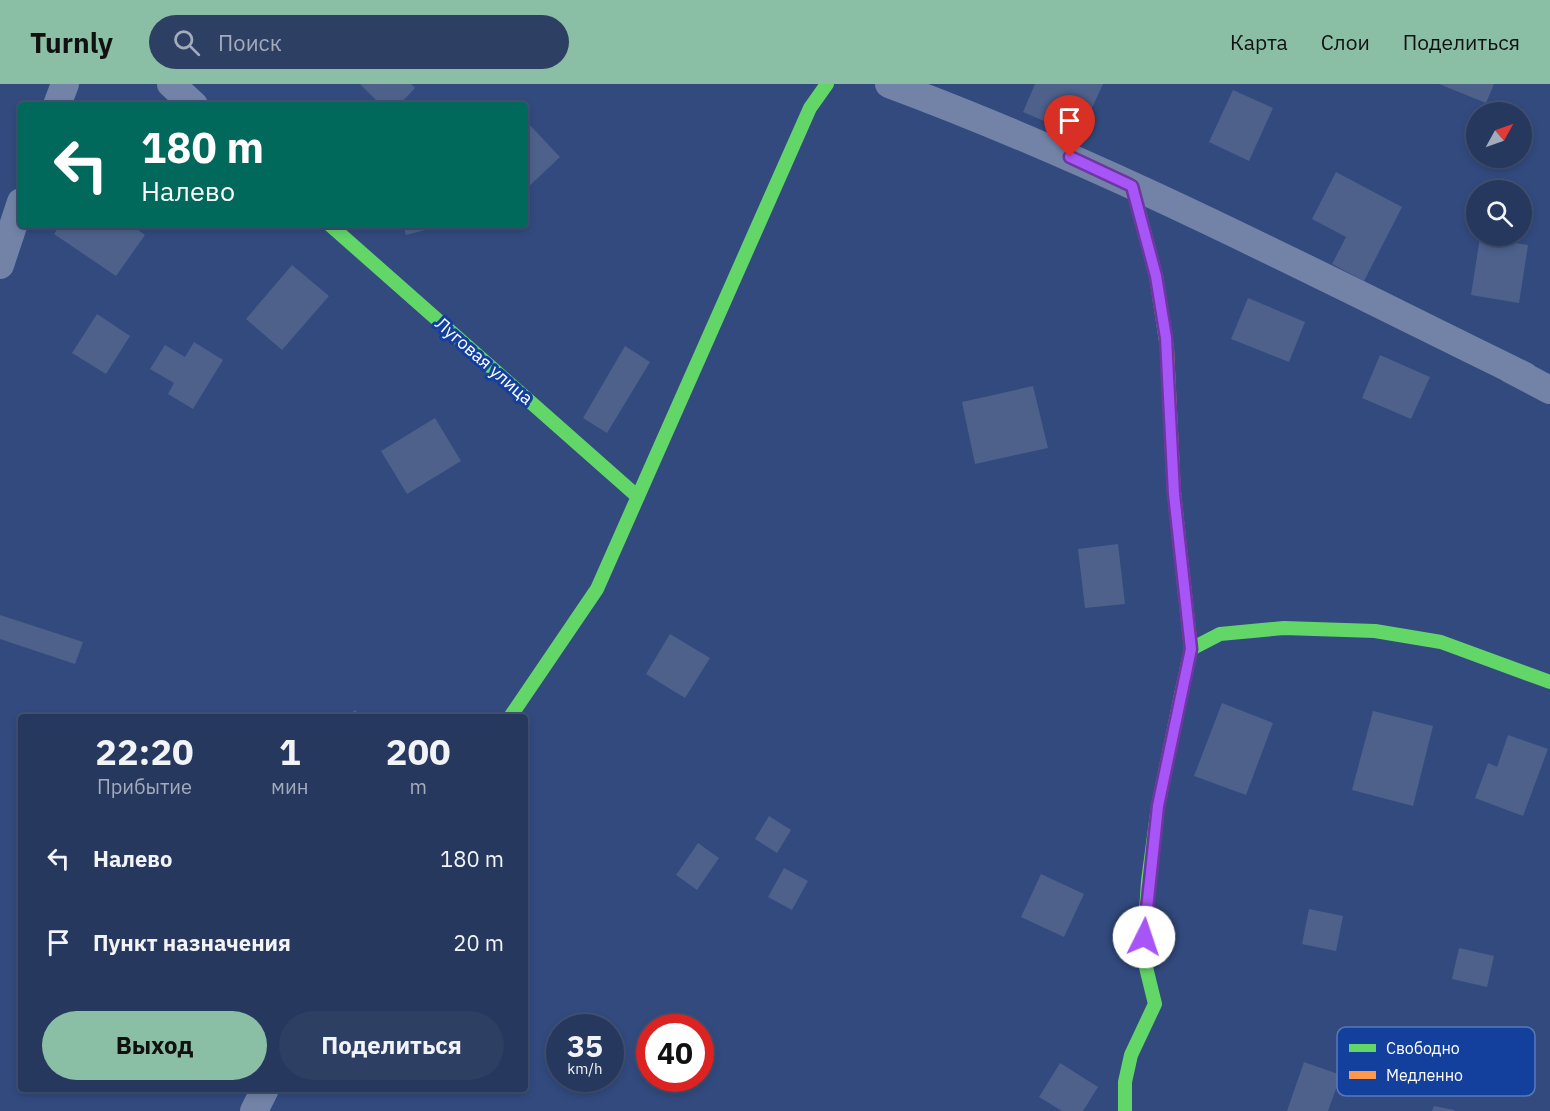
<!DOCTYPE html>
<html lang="ru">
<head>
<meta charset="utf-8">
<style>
	body { margin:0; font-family:"IBM Plex Sans",sans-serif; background:#2e3f64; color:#f1f3f6; height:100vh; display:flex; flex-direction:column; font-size:22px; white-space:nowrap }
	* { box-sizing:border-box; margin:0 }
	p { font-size:20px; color:#a4acbc }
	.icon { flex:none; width:33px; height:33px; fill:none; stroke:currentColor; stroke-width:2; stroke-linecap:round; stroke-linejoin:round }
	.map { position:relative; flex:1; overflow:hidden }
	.details { position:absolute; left:18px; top:630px; width:510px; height:378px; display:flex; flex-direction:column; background:#26385e; border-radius:6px; box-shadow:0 3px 9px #0003,0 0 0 2px #425273 }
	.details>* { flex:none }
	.hud { position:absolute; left:18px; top:18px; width:510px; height:126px; border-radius:6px; box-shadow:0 3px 9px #0003,0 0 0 2px #425273; background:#00695c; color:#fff; overflow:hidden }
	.needle { width:39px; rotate:50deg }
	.controls { position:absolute; left:1466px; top:18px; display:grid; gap:12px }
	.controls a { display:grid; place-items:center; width:66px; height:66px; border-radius:50%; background:#26385e; box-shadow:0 3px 9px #0003,0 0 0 2px #425273; font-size:30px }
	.speed { position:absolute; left:546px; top:930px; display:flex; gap:12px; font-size:30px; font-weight:700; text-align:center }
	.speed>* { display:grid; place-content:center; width:78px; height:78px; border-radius:50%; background:#26385e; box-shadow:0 3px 9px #0003,0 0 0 2px #425273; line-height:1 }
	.speed small { font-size:15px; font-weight:400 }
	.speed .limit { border:9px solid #d22; background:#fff; color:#111 }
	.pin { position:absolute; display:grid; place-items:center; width:51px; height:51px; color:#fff; margin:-62px -26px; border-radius:50% 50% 50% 0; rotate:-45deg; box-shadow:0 0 6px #0007 }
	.pin .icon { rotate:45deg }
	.me { position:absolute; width:66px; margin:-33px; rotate:4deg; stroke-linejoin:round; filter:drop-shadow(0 0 4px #0008) }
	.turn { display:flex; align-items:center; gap:21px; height:126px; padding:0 24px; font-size:27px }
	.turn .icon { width:78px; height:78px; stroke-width:2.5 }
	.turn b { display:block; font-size:42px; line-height:51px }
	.eta { display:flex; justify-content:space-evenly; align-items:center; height:102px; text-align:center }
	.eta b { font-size:36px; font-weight:700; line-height:42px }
	.primary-button { display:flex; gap:12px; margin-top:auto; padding:12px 24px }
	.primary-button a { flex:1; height:69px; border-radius:36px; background:#8abfa5; color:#111; font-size:24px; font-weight:700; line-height:69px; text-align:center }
	.primary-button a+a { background:#2e3f64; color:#f1f3f6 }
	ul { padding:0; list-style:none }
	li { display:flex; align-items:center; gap:18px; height:84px; padding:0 24px }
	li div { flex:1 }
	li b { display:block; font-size:22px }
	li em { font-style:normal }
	header { display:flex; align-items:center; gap:36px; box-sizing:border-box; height:84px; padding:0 30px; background:#8abfa5; color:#111 }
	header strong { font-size:28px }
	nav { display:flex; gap:33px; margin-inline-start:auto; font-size:21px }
	.search { width:420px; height:54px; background:#2e3f64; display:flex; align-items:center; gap:15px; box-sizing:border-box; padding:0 21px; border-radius:33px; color:#a4acbc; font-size:22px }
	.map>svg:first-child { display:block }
	.building { fill:#4d618b }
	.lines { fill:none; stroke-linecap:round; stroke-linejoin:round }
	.street { stroke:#7283a7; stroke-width:28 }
	.fast { stroke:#63d668; stroke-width:14 }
	.slow { stroke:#ff974d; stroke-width:14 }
	.route-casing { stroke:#6d37a1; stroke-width:15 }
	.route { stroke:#a855f7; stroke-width:10 }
	.labels { text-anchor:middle; stroke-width:6; stroke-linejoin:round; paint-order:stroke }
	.street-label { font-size:18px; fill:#fff; stroke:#133f9d }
	.key { fill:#133f9d; stroke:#5a79ba; stroke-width:1.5 }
	.key-label { font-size:16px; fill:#fff }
</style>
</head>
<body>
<header>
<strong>Turnly</strong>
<div class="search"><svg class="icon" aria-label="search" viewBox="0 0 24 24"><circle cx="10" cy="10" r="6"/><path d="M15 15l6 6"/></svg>Поиск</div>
<nav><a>Карта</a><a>Слои</a><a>Поделиться</a></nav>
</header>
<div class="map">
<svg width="1550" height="1027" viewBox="0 0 1550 1027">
	<rect width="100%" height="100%" fill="#324a7e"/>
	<path class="building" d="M360 0H411L415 4 399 21H381Z
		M1035 0H1103L1079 52 1023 28Z
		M1439 0H1494L1486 19Z
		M1233 6 1273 24 1249 77 1209 58Z
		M525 36 560 73 525 106Z
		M1336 88 1402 123 1364 197 1332 180 1346 153 1312 135Z
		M60 141H131L145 151 116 192 54 150Z
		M403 141H440V142L406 151Z
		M1480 153 1528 161 1519 219 1471 211Z
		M292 181 329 212 282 266 246 235Z
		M1248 214 1305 238 1289 278 1231 255Z
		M97 230 130 252 106 290 72 269Z
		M194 258 223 276 193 325 168 310 174 299 150 285 165 261 185 273Z
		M625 262 650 278 607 349 583 334Z
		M1380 271 1430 293 1411 335 1362 314Z
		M1033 302 1048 364 975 380 962 318Z
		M435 334 461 377 407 410 381 367Z
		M1118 460 1125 520 1085 524 1078 465Z
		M0 531 83 558 75 580 0 555Z
		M670 550 710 574 685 614 646 590Z
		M1222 619 1273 639 1246 711 1194 692Z
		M355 626 362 633H347Z
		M1373 627 1433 642 1413 722 1352 706Z
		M1508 651 1548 665 1523 732 1475 714 1488 679 1497 683Z
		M769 732 791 746 777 769 755 755Z
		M698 759 719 774 697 806 676 791Z
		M784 784 808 797 792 826 768 813Z
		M1041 790 1084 810 1064 853 1021 833Z
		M1309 825 1343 832 1336 867 1302 860Z
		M1459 864 1494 872 1487 903 1452 895Z
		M1304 978 1341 991 1328 1027H1287Z
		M1060 979 1098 1003 1083 1027H1062L1039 1013Z
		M1434 1022 1454 1026V1027H1432Z"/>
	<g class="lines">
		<path class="street" d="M171 0 194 21
			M889 0C1108 81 1316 190 1525 292
			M57 21 65 0
			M0 181 21 118
			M1510 285 1550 306
			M254 1027 265 1005"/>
		<path class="fast" d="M1132 101 1156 192 1167 264
			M330 141 638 413
			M1191 565 1220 550 1284 544 1375 547 1441 558 1550 598
			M510 633 597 505 810 24 827 0
			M1125 1027V998L1131 971 1155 920 1143 871 1148 797 1158 722 1181 611"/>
		<path class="slow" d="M1167 264 1174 409 1191 565 1181 611"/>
	</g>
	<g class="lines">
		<defs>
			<path id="route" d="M1070 73 1132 102 1156 192 1166 254 1174 410 1191 565 1158 722 1144 853"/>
		</defs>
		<use href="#route" class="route-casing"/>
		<use href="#route" class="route"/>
	</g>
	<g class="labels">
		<g class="street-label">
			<text transform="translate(484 277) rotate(41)" y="6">Луговая улица</text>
		</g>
	</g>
	<rect x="1337" y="943" width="198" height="69" rx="9" class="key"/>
	<rect x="1349" y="960" width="27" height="8" fill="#63d668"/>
	<rect x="1349" y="987" width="27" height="8" fill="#ff974d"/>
	<g class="key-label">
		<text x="1386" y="970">Свободно</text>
		<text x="1386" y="997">Медленно</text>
	</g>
</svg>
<div class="controls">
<a><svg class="needle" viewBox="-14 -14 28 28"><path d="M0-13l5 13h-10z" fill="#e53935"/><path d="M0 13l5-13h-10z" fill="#a4acbc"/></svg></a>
<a><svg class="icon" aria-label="search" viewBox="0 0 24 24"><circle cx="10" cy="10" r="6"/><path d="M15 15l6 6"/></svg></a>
</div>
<div class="speed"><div>35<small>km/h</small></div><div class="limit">40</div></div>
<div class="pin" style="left:1070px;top:73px;background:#d93025"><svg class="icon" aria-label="arrive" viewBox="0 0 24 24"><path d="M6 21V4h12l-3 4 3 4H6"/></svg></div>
<svg class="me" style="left:1144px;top:853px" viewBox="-20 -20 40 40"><circle r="19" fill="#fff"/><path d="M0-13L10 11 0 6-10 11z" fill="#a855f7"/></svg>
<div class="hud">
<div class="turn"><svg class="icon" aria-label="left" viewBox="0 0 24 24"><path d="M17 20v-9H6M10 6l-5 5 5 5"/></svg><div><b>180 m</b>Налево</div></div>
</div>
<section class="details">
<div class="eta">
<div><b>22:20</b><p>Прибытие</p></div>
<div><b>1</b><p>мин</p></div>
<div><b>200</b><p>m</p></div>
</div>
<ul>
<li><svg class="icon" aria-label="left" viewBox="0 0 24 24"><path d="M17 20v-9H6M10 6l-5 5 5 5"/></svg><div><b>Налево</b></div><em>180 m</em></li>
<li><svg class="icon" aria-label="arrive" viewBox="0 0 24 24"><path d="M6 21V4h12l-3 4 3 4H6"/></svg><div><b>Пункт назначения</b></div><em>20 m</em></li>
</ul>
<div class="primary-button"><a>Выход</a><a>Поделиться</a></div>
</section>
</div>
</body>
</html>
